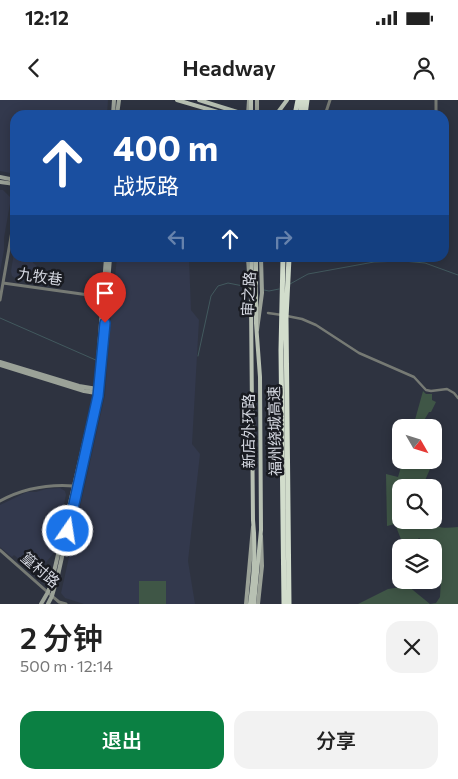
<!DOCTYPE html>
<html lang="zh">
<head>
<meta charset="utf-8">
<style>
	body { margin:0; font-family:Commissioner,"Noto Sans SC",sans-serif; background:#f2f2f2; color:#222; height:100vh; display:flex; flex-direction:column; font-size:19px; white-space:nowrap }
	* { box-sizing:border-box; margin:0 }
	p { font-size:16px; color:#767676 }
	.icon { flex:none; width:28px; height:28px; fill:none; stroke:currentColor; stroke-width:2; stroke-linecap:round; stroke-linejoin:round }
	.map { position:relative; height:504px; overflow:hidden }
	.drawer { display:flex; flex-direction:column; background:#fff; flex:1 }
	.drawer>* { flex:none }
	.banner { position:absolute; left:10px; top:10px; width:439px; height:152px; border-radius:15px; box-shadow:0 2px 12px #0003; background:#1a4fa0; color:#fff; overflow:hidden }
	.needle { width:32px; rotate:129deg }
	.fabs { position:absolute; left:392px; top:319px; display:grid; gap:10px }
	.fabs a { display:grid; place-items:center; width:50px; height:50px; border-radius:10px; background:#fff; box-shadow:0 2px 12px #0003; font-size:25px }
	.pin { position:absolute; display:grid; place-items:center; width:42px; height:42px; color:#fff; margin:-51px -21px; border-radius:50% 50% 50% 0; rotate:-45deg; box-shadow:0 0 5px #0007 }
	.pin .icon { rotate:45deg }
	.me { position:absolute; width:55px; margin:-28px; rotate:13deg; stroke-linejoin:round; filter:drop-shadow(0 0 4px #0008) }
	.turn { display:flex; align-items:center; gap:18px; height:105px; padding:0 20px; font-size:22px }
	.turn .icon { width:65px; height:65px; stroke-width:2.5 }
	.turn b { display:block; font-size:35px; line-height:42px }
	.lanes { display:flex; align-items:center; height:48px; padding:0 20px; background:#0003; justify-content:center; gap:25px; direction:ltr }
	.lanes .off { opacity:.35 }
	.round { display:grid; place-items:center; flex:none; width:52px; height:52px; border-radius:15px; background:#f2f2f2 }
	.overview { display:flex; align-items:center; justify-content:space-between; height:85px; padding:0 20px }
	h1 { font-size:30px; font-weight:600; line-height:38px }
	.cta { display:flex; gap:10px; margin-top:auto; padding:10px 20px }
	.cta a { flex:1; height:58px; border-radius:15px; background:#0b8043; color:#fff; font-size:20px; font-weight:600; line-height:58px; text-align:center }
	.cta a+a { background:#f2f2f2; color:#222 }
	.status { display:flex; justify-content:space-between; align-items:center; height:35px; padding:0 25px; background:#fff; direction:ltr }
	.status svg { height:14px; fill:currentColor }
	header { display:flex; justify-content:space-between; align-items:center; height:65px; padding:0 20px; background:#fff; font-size:22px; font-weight:600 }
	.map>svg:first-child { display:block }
	.built { fill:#33394d }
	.green { fill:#3f5646 }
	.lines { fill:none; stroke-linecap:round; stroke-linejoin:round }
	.stream { stroke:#42595e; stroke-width:1 }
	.minor { stroke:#767a74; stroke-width:2.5 }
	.tertiary { stroke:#767a74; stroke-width:3 }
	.secondary { stroke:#9ba298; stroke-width:4 }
	.primary { stroke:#b8c1b3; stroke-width:4 }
	.motorway { stroke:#d2ddcc; stroke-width:5 }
	.route-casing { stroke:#114b97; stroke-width:12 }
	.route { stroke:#1a73e8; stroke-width:9 }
	.labels { text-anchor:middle; stroke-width:5; stroke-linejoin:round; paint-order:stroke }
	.street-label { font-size:15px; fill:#d4d7e0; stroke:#191b21 }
</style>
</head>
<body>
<div class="status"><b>12:12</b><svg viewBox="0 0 49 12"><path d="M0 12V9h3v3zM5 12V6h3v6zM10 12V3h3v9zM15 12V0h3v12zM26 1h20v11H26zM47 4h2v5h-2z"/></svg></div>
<header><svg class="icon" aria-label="back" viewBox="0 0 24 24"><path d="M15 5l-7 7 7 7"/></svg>Headway<svg class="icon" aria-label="person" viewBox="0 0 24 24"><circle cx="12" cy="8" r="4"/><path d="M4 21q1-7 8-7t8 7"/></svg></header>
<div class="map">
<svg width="458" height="504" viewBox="0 0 458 504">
	<rect width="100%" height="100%" fill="#2e3340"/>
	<path class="built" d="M0 0H108L107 15H15V74L0 71Z
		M0 90H3L11 98 4 138V150L0 172Z
		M15 146V158H32L33 163 41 169 37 183 18 180 12 176 11 171Z
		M117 158H189L191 210 199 220 192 344 200 354 188 461 195 504H84L65 498 61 493 105 295 112 203Z
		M60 388 65 391 66 395 53 454 36 474 14 455 12 457 0 447V405L27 392H36L46 389Z"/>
	<path class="green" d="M423 291 426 294H432V300L436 302 431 312H429L423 322 422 326 429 327H413Z
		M403 360H430V369L423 385 426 387 401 388V420H430C437 430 447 428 458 427V504H358L388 489 408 486 430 504 436 503 440 497 441 479 440 470 434 457V448L429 447 419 438 410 447H404L395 424 387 426 386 374 398 377Z
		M139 481H166V504H139Z"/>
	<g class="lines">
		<path class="stream" d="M290 184 308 174 374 162 403 161 425 163 458 175
			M264 190 269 191 279 189
			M0 218 98 261
			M198 256 211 196 218 186 228 183 248 187"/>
		<path class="minor" d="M268 213 282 215
			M287 216 302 219 316 225 359 253 414 277 426 290 431 291 447 289 454 293 458 298"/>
		<path class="tertiary" d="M325 15 330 0
			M436 15V0
			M3 183 103 197
			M0 200 15 114
			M0 401C24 388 47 384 74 386
			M0 450 52 496 59 502 66 504"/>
		<path class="secondary" d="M113 15 114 0
			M117 15 119 0
			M248 15 249 0
			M257 15V0
			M0 77 15 80
			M0 82 15 84
			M248 158 250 188
			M257 230 262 193 261 158
			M0 262 79 286 97 289
			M0 265 84 291 96 293
			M41 504 48 492 53 476 94 300 97 275 106 158
			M48 504 52 496 58 475 99 291 110 158
			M246 504 253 427
			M258 504 262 466 261 436"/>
		<path class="primary" d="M177 0 228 15
			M199 0 247 15
			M251 15V0
			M276 15 287 0
			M250 504C254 476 256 448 253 420L251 202 252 158
			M254 504 261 430 260 277 256 223V158"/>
		<path class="motorway" d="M295 15 298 0
			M301 15 302 0
			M305 15 307 0
			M283 158 281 250 284 504
			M289 158 286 218 289 504"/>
	</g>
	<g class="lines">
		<defs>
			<path id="route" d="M68 431 98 296 105 223"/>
		</defs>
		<use href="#route" class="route-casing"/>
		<use href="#route" class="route"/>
	</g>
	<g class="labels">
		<g class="street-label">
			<text transform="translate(40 177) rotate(8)" y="5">九牧巷</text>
			<text transform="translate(249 194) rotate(-87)" y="5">审之路</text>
			<text transform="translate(249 331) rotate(-90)" y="5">新店外环路</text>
			<text transform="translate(275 331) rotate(-91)" y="5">福州绕城高速</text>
			<text transform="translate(40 470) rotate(41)" y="5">篁村路</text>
		</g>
	</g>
</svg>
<div class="fabs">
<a><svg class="needle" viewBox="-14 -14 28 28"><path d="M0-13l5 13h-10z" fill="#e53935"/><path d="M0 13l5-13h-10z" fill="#767676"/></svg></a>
<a><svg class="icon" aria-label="search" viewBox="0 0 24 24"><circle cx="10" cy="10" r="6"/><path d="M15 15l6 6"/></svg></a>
<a><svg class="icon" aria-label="layers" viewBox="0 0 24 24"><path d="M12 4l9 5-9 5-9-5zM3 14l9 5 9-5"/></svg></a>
</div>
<div class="pin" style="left:105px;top:223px;background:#d93025"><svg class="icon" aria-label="arrive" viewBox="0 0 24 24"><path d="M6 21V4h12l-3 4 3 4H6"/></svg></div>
<svg class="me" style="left:68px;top:431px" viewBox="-20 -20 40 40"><circle r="17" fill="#1a73e8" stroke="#fff" stroke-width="3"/><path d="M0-11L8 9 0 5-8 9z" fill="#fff"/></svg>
<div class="banner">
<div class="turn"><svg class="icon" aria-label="ahead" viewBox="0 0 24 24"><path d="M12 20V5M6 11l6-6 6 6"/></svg><div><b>400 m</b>战坂路</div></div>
<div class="lanes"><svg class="icon off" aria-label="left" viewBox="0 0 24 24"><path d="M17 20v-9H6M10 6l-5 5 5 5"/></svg><svg class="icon" aria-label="ahead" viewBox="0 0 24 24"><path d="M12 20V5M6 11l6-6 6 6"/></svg><svg class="icon off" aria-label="right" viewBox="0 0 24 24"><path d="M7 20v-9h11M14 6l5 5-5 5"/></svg></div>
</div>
</div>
<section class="drawer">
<div class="overview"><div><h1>2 分钟</h1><p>500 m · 12:14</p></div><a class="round"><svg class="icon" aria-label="close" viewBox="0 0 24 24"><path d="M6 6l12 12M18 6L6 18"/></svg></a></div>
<div class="cta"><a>退出</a><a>分享</a></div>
</section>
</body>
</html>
